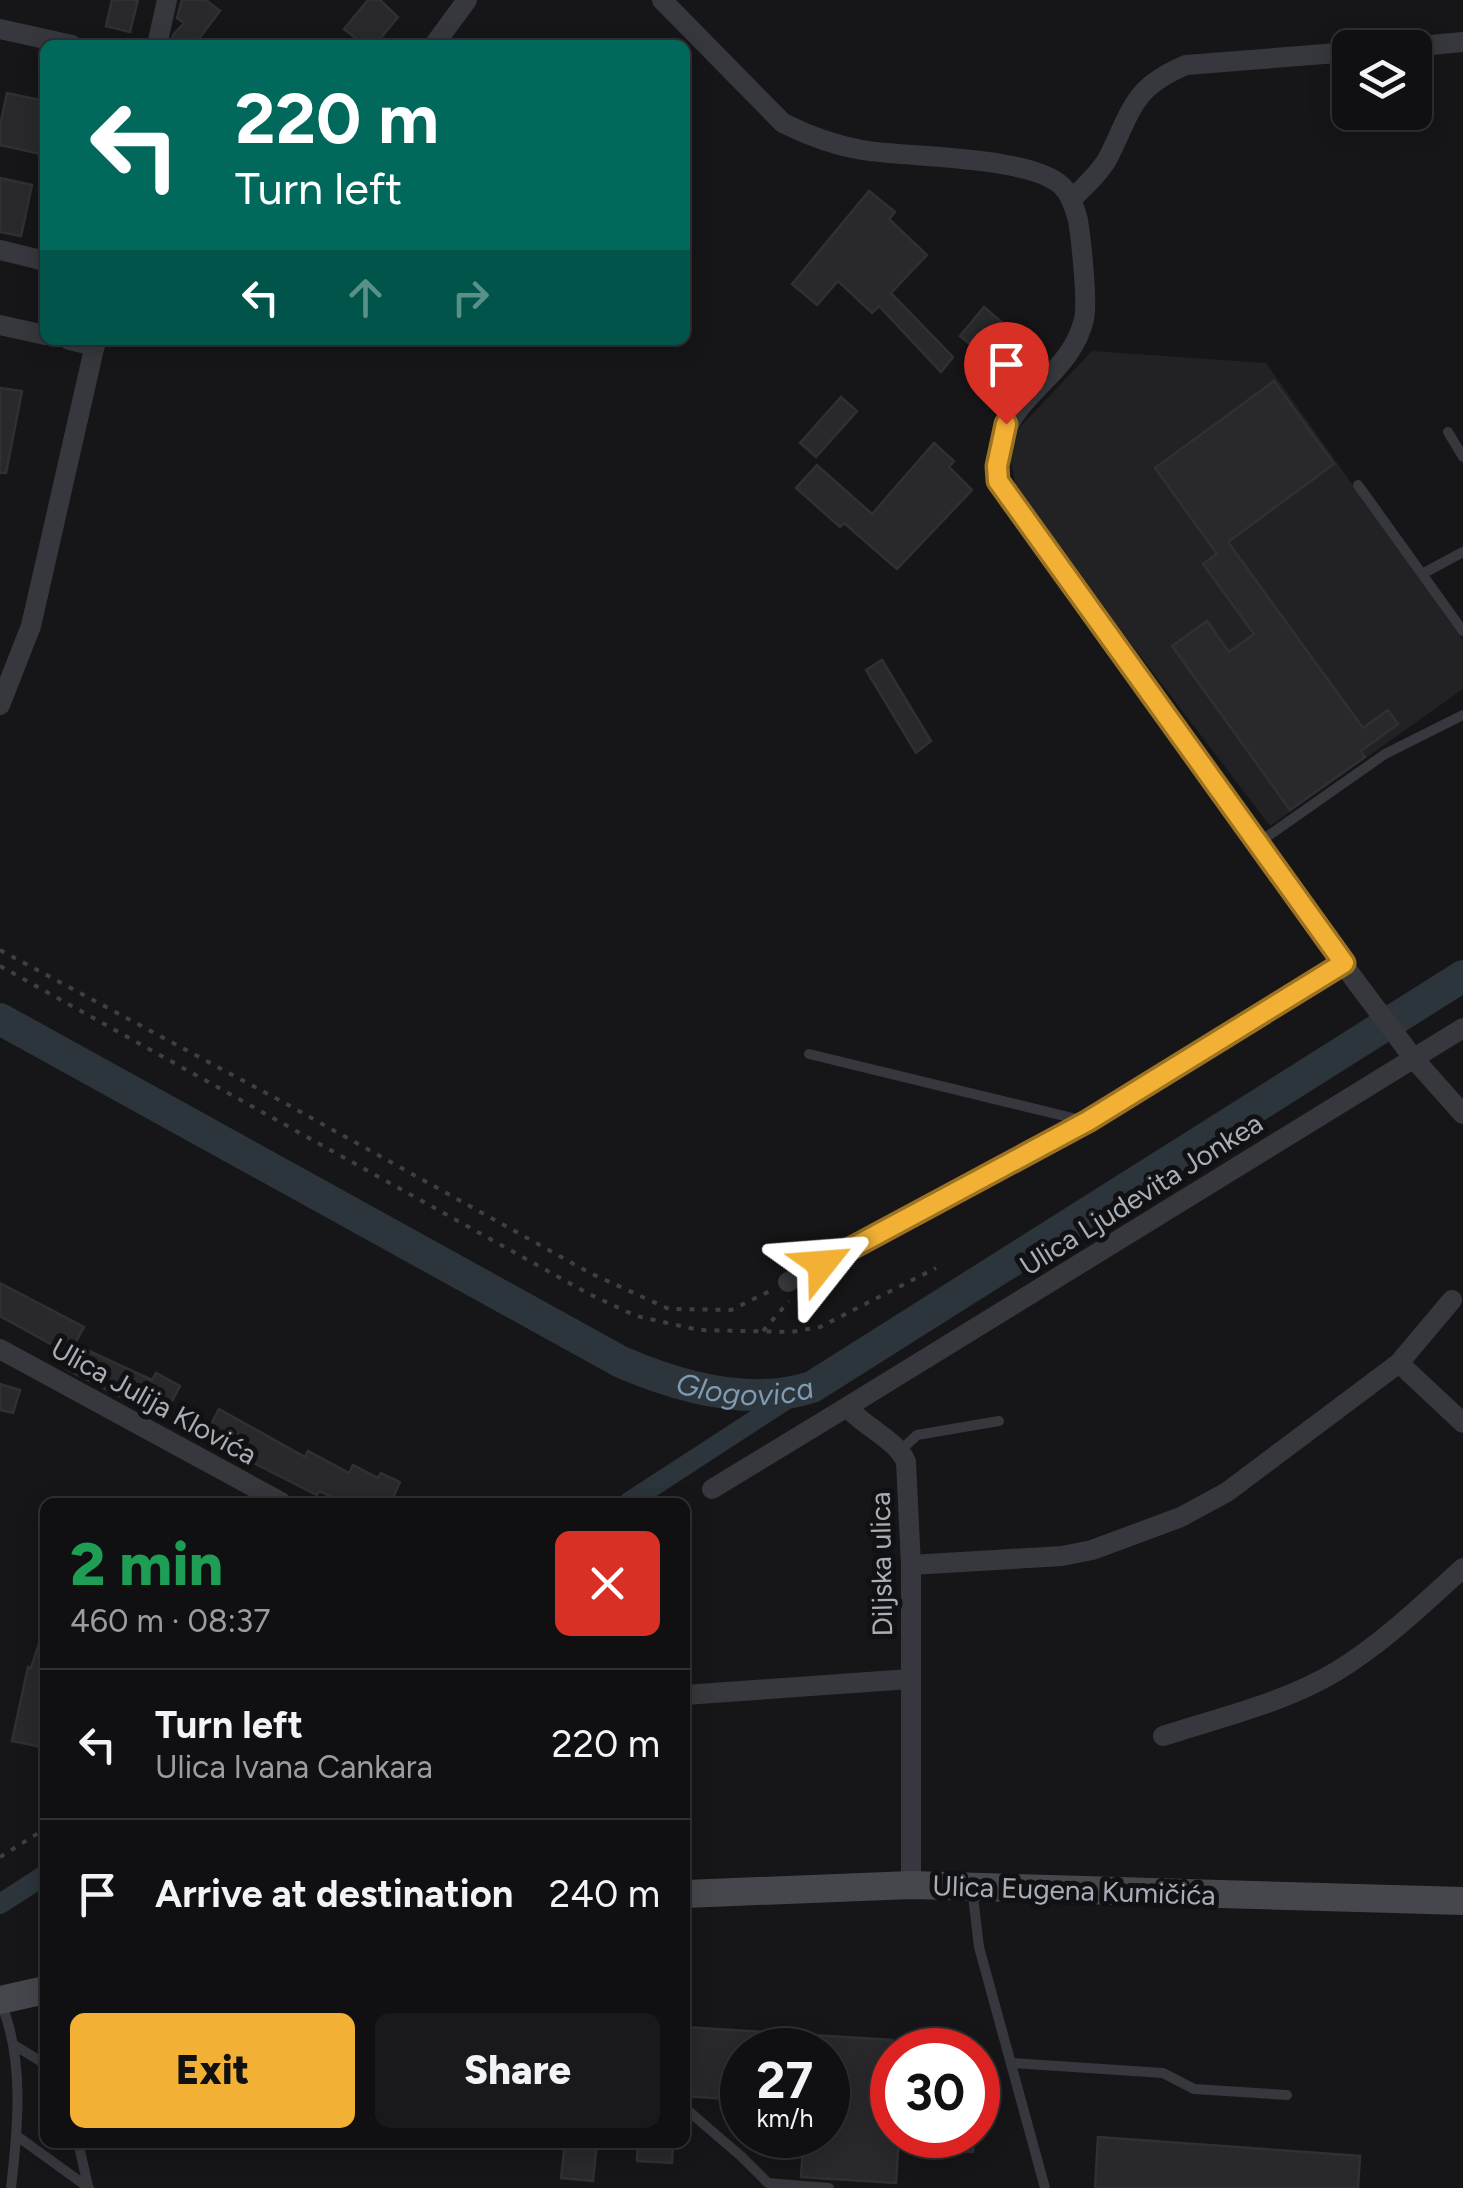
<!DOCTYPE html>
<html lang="en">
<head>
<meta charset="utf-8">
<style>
	body { margin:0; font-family:Figtree,sans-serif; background:#19191b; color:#f1f3f6; height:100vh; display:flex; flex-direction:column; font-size:38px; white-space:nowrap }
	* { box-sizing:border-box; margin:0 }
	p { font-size:32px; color:#9c9d9f }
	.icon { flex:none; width:55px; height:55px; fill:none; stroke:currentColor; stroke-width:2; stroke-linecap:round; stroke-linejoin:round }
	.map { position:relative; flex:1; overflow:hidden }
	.side { position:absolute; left:40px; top:1498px; width:650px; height:650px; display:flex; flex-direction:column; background:#101012; border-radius:15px; box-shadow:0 5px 25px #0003,0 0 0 2px #303032 }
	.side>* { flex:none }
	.hud { position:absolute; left:40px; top:40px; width:650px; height:305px; border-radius:15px; box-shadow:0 5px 25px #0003,0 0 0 2px #303032; background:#00695c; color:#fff; overflow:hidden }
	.controls { position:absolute; left:1332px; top:30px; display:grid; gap:20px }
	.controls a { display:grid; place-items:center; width:100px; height:100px; border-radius:15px; background:#101012; box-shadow:0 5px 25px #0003,0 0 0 2px #303032; font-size:50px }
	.speed { position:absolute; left:720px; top:2028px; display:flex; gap:20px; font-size:50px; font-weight:700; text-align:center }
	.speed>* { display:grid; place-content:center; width:130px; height:130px; border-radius:50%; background:#101012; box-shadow:0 5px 25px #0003,0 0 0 2px #303032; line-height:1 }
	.speed small { font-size:25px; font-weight:400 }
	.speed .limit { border:15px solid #d22; background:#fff; color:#111 }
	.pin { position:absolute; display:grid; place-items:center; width:85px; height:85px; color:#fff; margin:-102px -42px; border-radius:50% 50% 50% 0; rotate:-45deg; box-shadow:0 0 10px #0007 }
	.pin .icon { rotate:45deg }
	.me { position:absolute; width:110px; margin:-55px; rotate:62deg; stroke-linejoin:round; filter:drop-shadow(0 0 8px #0008) }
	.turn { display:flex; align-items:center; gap:35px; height:210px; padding:0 30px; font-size:45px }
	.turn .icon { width:130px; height:130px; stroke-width:2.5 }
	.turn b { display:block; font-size:70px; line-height:85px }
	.lanes { display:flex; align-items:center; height:95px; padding:0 30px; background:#0003; justify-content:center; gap:50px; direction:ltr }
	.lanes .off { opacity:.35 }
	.round { display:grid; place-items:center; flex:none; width:105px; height:105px; border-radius:15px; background:#19191b }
	.headline { display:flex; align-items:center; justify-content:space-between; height:170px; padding:0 30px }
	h1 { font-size:60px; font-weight:800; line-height:75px; color:#1e9e55 }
	.primary-button { display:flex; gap:20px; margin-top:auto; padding:20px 30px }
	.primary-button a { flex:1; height:115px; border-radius:15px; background:#f2b134; color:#111; font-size:40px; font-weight:800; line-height:115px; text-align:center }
	.primary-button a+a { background:#19191b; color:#f1f3f6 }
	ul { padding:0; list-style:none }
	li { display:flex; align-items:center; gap:30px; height:150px; padding:0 30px; border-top:2px solid #303032 }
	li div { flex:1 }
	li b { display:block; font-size:38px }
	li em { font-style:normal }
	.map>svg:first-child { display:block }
	.built { fill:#222225 }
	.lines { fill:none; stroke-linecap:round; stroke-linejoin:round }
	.canal { stroke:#2c353c; stroke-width:20 }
	.river { stroke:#2c353c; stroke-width:32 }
	.building { fill:#29292c; stroke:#303034; stroke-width:2.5 }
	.path { stroke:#3d3f44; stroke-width:4; stroke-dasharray:5 8; stroke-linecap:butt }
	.service { stroke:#37383d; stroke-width:10 }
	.minor { stroke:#37383d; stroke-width:20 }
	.secondary { stroke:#45474d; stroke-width:28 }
	.route-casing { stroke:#9d7322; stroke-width:25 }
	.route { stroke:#f2b134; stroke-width:18 }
	.labels { text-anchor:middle; stroke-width:10; stroke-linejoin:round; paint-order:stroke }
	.street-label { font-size:28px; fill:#a8adb8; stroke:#111113 }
	.water-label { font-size:30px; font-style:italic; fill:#7f9bb3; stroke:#111113 }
</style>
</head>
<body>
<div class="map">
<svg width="1463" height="2188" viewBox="0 0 1463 2188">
	<rect width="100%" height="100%" fill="#161618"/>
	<path class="built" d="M1092 351 1266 363 1463 640V689L1270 826 1017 494 1011 460 1018 429Z"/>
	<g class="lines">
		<path class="canal" d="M629 1502 798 1392
			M0 1904 45 1875"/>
		<path class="river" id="s1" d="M0 1019 621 1362C679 1387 750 1407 812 1387L1463 976"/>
	</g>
	<path class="building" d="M112 0H138L130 32 106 26Z
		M182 0H206L220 11 194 45H171L173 35 184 23 177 18Z
		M368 0H380L398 17 375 45H365L344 29Z
		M7 93 45 101V134L41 154 0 145V126Z
		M0 178 32 185 21 236 0 232Z
		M869 191 895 212 889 219 927 255 891 293 953 357 941 372 879 306 872 313 838 281 817 305 792 284Z
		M984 307 1012 331 988 359 960 336Z
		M1274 381 1334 464 1228 542 1363 728 1388 710 1398 724 1361 751 1365 757 1290 810 1172 646 1207 621 1229 652 1254 634 1203 564 1217 554 1155 468Z
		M0 388 22 391 6 473H0Z
		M841 397 857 411 816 457 800 443Z
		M934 443 954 461 949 467 972 490 897 569 844 523 840 527 796 488 817 465 872 514Z
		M882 660 931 741 916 753 866 670Z
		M0 1283 84 1327 69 1354 0 1316Z
		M76 1345 152 1380 156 1373 180 1386 165 1414 129 1395 127 1400 66 1369Z
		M0 1384 20 1390 13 1413 0 1410Z
		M219 1409 305 1457 308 1451 349 1473 353 1465 378 1478 381 1473 400 1482 391 1502H342L319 1491 317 1495 204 1438Z
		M42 1635H45V1732L42 1747 12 1741 28 1667 31 1668Z
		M685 2027 892 2040V2135H899L896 2183 801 2177 804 2135H828V2050H742V2100L685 2096Z
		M939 2135H974L973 2152 938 2150Z
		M1098 2137 1360 2156 1358 2188H1095Z
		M565 2142H597L593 2181 561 2178Z
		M638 2142H673L672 2163 637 2161Z"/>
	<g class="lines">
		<path class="path" d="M0 950 281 1101 590 1273 669 1309 731 1310 770 1291
			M0 966 589 1294 636 1316 699 1330 791 1332 820 1327 936 1268
			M763 1331 789 1301
			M0 1857 45 1829"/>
		<path class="service" d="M1448 432 1463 457
			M1358 485 1463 631
			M1422 574 1463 552
			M1258 843 1385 754 1463 715
			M809 1054 1085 1121
			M901 1450 917 1435 999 1421
			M972 1888 979 1947 1045 2188
			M0 2001C25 2058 18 2128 11 2188
			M14 2045 45 2064
			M1011 2063 1163 2073 1194 2089 1287 2095
			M685 2108 742 2157 768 2183 829 2188
			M17 2136 89 2188
			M78 2142 88 2186"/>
		<path class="minor" d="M662 0 783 123C809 136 833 145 862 150 909 158 1029 155 1062 186 1071 195 1075 209 1078 220 1081 239 1088 302 1084 319 1069 385 991 397 998 481L1354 979 1414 1059 1463 1114
			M0 29 72 45
			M157 45 167 0
			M434 45 467 0
			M1399 48 1463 42
			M1071 200C1084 187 1099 174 1108 158 1132 111 1131 88 1186 65L1350 52
			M0 250 45 261
			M0 325 45 335
			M69 340 95 346
			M0 705 31 626 96 340
			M788 1282 1088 1121 1344 963
			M0 1349 281 1502
			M1399 1363 1463 1423
			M712 1489 847 1407
			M911 1565 1062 1556 1092 1550 1181 1517 1227 1492 1399 1363 1452 1300
			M685 1695 910 1679
			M1163 1736C1221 1717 1284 1703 1337 1671 1383 1643 1423 1604 1463 1568
			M911 1885V1565L906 1462C898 1441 863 1426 847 1407L1463 1028"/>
		<path class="secondary" d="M685 1894 911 1885 1463 1901
			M0 2000 45 1990"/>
	</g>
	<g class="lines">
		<defs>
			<path id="route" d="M822 1264 1088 1121 1344 963 998 481 997 466 1006 424"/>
		</defs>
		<use href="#route" class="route-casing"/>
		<use href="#route" class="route"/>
	</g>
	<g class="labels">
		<g class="street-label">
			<text transform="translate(1141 1194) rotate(-32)" y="10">Ulica Ljudevita Jonkea</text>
			<text transform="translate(154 1401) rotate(29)" y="10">Ulica Julija Klovića</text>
			<text transform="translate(881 1564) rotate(-91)" y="10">Diljska ulica</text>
			<text transform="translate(1074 1890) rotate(2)" y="10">Ulica Eugena Kumičića</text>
		</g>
		<g class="water-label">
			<text dy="10" stroke="none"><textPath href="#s1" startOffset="838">Glogovica</textPath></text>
		</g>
	</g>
</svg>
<div class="controls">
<a><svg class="icon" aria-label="layers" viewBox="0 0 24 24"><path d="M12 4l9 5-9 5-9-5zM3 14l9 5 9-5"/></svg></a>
</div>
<div class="speed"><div>27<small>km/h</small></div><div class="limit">30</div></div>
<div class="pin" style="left:1006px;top:424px;background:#d93025"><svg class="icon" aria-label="arrive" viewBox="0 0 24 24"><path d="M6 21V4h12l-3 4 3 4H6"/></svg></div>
<svg class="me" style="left:822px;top:1264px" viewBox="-20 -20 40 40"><path d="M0-17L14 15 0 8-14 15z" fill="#f2b134" stroke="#fff" stroke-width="4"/></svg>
<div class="hud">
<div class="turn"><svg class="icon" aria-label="left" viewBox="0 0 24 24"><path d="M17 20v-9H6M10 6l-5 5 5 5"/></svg><div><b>220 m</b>Turn left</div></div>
<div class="lanes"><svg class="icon" aria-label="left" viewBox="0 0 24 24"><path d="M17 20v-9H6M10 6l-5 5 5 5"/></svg><svg class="icon off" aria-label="ahead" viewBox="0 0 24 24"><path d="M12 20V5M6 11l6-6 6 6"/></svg><svg class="icon off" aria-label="right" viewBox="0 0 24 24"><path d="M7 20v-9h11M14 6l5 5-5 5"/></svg></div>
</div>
<section class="side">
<div class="headline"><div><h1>2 min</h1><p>460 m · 08:37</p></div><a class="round" style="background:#d93025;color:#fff"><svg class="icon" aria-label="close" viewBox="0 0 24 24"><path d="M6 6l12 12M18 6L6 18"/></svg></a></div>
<ul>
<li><svg class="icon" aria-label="left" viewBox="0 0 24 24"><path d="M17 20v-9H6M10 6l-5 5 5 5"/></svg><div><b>Turn left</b><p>Ulica Ivana Cankara</p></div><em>220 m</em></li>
<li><svg class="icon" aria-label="arrive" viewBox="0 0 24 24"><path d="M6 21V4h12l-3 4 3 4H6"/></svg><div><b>Arrive at destination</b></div><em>240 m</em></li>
</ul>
<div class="primary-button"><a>Exit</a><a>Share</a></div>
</section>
</div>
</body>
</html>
